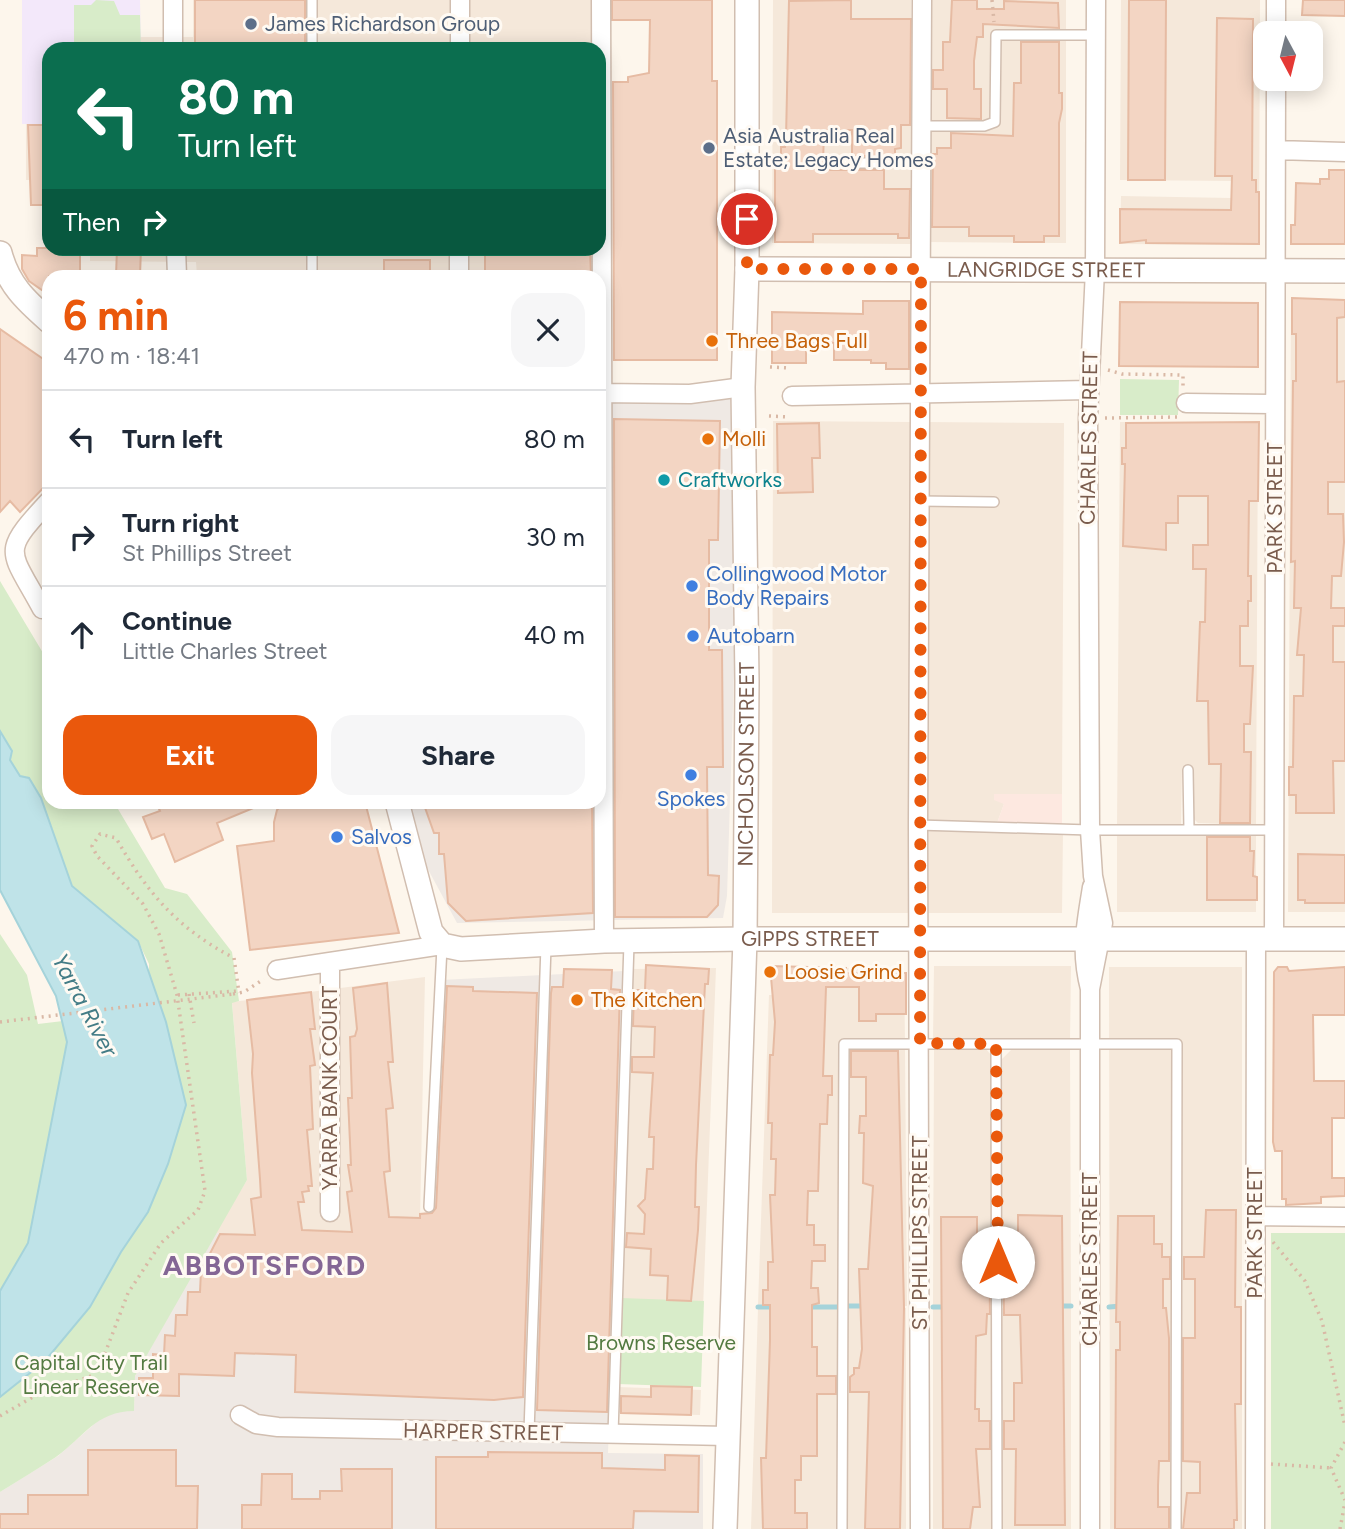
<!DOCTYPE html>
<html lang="en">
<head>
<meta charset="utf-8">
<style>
	body { margin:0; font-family:Figtree,sans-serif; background:#f6f6f7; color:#1f2937; height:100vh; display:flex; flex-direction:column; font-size:26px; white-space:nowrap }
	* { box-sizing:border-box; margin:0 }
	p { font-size:23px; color:#747a83 }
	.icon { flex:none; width:38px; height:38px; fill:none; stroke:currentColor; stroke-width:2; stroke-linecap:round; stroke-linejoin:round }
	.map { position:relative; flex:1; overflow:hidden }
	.side { position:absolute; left:42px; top:270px; width:564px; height:539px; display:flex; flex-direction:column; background:#fff; border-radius:21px; box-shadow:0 4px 18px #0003 }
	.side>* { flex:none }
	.top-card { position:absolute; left:42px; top:42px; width:564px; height:214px; border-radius:21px; box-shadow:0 4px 18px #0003; background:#0b6e4f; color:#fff; overflow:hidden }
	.needle { width:46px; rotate:173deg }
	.fabs { position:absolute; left:1253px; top:21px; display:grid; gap:14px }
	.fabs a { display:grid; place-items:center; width:70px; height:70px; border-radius:14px; background:#fff; box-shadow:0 4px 18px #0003; font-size:35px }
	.pin { position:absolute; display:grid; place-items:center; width:60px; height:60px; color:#fff; margin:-30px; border:4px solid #fff; border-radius:50%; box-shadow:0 2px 7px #0007 }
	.me { position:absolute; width:77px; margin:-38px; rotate:0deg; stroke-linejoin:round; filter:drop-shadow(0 0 5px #0008) }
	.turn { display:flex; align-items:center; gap:24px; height:147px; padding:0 21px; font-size:32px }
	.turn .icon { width:91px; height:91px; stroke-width:2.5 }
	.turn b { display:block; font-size:49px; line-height:60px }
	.then { display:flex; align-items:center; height:66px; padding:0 21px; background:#0003; gap:14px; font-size:26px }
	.round { display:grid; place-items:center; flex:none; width:74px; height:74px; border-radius:21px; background:#f6f6f7 }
	.overview { display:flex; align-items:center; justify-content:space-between; height:119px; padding:0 21px }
	h1 { font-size:42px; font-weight:700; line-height:52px; color:#ea580c }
	.action { display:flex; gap:14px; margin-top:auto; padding:14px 21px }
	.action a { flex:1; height:80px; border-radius:21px; background:#ea580c; color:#fff; font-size:28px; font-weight:700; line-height:80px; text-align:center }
	.action a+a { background:#f6f6f7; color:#1f2937 }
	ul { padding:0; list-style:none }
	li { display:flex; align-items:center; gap:21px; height:98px; padding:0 21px; border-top:2px solid #e0e1e3 }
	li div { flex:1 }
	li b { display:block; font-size:26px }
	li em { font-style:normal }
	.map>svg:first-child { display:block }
	.residential { fill:#f5e8da }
	.commercial { fill:#fde8e0 }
	.industrial { fill:#efe9e4 }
	.education { fill:#f3e8fa }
	.green { fill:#d8ecc9 }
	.water { fill:#bfe3e8; stroke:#a5d3da; stroke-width:2 }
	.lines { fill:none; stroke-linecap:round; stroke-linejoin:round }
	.stream { stroke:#a5d3da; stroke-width:5 }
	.building { fill:#f3d5c3; stroke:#e6bba3; stroke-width:2 }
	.service-casing { stroke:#d1beb0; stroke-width:12 }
	.minor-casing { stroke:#d1beb0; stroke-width:21 }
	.tertiary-casing { stroke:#d1beb0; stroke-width:26 }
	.path { stroke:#d9b8a5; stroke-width:3.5; stroke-dasharray:2 5; stroke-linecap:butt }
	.service { stroke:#fff; stroke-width:9 }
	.minor { stroke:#fff; stroke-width:18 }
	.tertiary { stroke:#fff; stroke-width:23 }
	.path-bridge { stroke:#d9b8a5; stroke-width:3.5; stroke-dasharray:2 5; stroke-linecap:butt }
	.route { stroke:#ea580c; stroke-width:12; stroke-dasharray:0 21.6 }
	.service-dot { fill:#5c6f8a; stroke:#fffaf3; stroke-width:2.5 }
	.food-dot { fill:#e8710a; stroke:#fffaf3; stroke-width:2.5 }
	.culture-dot { fill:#0f9aa8; stroke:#fffaf3; stroke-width:2.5 }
	.shop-dot { fill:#3f7fe0; stroke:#fffaf3; stroke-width:2.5 }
	.labels { text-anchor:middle; stroke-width:6; stroke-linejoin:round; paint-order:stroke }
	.service-label { font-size:21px; fill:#4e5e75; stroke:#fffaf3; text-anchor:start }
	.street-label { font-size:21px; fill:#7a5c4d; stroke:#fffaf3 }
	.food-label { font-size:21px; fill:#c56008; stroke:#fffaf3; text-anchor:start }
	.culture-label { font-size:21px; fill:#0d838f; stroke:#fffaf3; text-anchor:start }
	.shop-label { font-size:21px; fill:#366cbe; stroke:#fffaf3; text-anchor:start }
	.park-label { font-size:21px; fill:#537a41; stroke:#fffaf3 }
	.water-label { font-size:23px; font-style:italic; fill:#437c86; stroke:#fffaf3 }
	.district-label { font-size:28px; font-weight:bold; letter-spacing:2px; fill:#846695; stroke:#fffaf3 }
</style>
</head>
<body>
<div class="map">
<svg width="1345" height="1529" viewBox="0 0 1345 1529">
	<rect width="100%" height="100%" fill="#fdf6ec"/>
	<path class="residential" d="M193 0H595L594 49H49V180H26V37H193Z
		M773 0H911V161H824V188L828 168 911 169V244L772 243Z
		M928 0H1066V243L927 242Z
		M1121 0H1260L1259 245 1120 244 1121 196 1231 198 1232 181 1120 180Z
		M90 248H594V276H197L196 262 90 261Z
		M1291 300H1345V912H1288Z
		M773 421 911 422 909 913H772Z
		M925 422 1064 423 1062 794H994L1004 804 997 823 923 822 924 506 994 507 995 500 924 499Z
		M1120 422 1258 423 1256 825 1198 823 1191 816 1192 767H1182L1181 827H1117Z
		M924 830 1063 831 1062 913H922Z
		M1256 833V912H1117V834Z
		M934 966H1071L1070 1041 933 1040Z
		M1109 967H1242V1529H1110Z
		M716 968 703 1309 620 1304 632 969Z
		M793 968H904L905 1042 838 1043 839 1305H758L769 995H793Z
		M425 977 420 1218 390 1217 360 1232 300 1237 215 1233 247 1180 232 1002Z
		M1070 1048 1071 1305H1001L1000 1061 1012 1049Z
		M986 1049 992 1056 991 1306H933L934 1050Z
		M905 1050 907 1306 848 1305 847 1054 849 1051Z
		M758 1308H839V1529H751Z
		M848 1308H906V1529H848Z
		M1002 1308H1071V1529H1001Z
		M933 1309H992V1529H933Z
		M618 1387 701 1390 700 1415 617 1413Z"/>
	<path class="commercial" d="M994 794H1062V824L997 823 1004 804 994 800Z"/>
	<path class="industrial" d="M743 387 727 896 723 918 457 923 403 823 397 802H598L599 393Z
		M624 971 608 1453 703 1454V1529H0V1492L58 1456 100 1419 115 1411H134L135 1376 215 1233 300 1237 301 1230 360 1232 390 1224V1217L419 1218 420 1214 433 1210 441 980Z"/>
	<path class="education" d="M22 0H140L141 49H49V124H22Z"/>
	<path class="green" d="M96 0 114 1 120 15H140L141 49H74V5H91Z
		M1120 379 1179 380 1178 415H1120Z
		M0 581 49 663V802H119L115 804 165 888 187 894 232 952 239 1001 232 1003 247 1180 135 1376 134 1411C96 1411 84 1437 56 1457 38 1469 19 1480 0 1492V1397L45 1361 148 1212 149 964 138 941 72 886 41 798 29 778 20 776 10 760 12 751 0 731Z
		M0 934 27 975 38 1024 63 1021 67 1042 28 1243 0 1291Z
		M1271 1233H1345V1529H1271Z
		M621 1298 704 1301 701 1387 618 1384Z"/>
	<path class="water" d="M0 731 12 751 10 760 20 776 29 778 41 798 72 886 138 941 166 1022 186 1105 168 1164 148 1212 121 1252 90 1307 45 1361 0 1397V1291L28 1243 67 1042 56 996 0 890Z"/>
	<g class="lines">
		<path class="stream" d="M848 1306H865
			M1056 1306H1071
			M758 1307H777
			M807 1307H839
			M933 1307H946
			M1109 1307 1121 1306"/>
	</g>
	<path class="building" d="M195 0H305V49H195Z
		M612 0H712V81H717V360H614L613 82H628V77L649 73 650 20H612Z
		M851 0V19H911L910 125H901V148L895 149V156H852V130H824L823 164 830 170H884V189H910L909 238H898V234H813V242H775V158H781V147H785L786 138 789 1Z
		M952 0H977V9H1004V1L1058 3 1059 28 983 24V37H977L974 61V89H981V119L947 118V89H933V70H943V42H950Z
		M1129 0H1166L1165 180H1128Z
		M1303 0H1345V16L1302 15Z
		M1217 18 1253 19 1252 180H1256V192H1259V244L1146 243V240L1120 243V209L1231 210 1232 176H1215Z
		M1021 42H1059V93H1062V109L1059 123V236H1044V242H1014V236H969V227H932L933 154H937V148H951V133L1013 136 1014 83H1021Z
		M28 125H49V205H31Z
		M1329 170H1345V244H1291V225H1295L1296 183 1320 184V179H1329Z
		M37 248H80V276H49V295L29 281 22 269V255L37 256Z
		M117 248H141L140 276H116Z
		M485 248H590L591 276H485Z
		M384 260H430V276H384Z
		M1292 298 1345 300V317L1337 318V382L1345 381V482H1328V514H1343L1344 542 1341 576H1332L1331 608H1345V626H1333V662H1345V761H1333L1334 813H1296V795H1289V767H1293L1294 696H1303L1304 655H1297L1301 608H1294L1295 561 1291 562 1293 381H1296V334H1292Z
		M863 301H909V369H886V363H871V360H834V343H806V363H772V312L863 314Z
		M1120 302 1258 303V367L1119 366Z
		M0 329 49 363V482L20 512 10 501 0 512Z
		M614 419 720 421 718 540H709V650H722L723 767H707L708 875 719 876 718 905 707 917H615Z
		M1259 422 1258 501H1249L1248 576H1251V601H1248V626H1240V666H1253L1250 724H1244V752H1251L1250 823H1220L1221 764H1209L1208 701H1197L1200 622H1205L1206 569H1193V545H1208V496H1178V523H1166V550L1123 546 1125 464H1122V448H1126V423Z
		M819 423 820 458H812L813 492 778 493 777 424Z
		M156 802H268L217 823 223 840 175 862 164 834 152 839 143 817 160 811Z
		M284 802H365L399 933 250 950 237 846 274 841V822L277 810Z
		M423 802H592L593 913 466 921 448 903 444 854H439V833H434Z
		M1207 837H1250V851H1254L1253 876 1257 877V900H1207Z
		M1298 854 1345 855V903H1305V900H1298Z
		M646 965 709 969 708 984H705L696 1165 695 1207H699L698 1230 691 1301 667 1300 668 1276 650 1275 651 1249 626 1247 627 1233 644 1234 645 1214 638 1206 645 1199 647 1169H653L654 1137H649L653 1073 632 1072V1057H654L655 1027 633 1026 634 990H645Z
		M770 966 846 968V973H906V1014H876V1021H859V987H826L823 1076H832V1095H828L827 1124H820L818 1191H808L807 1225H814V1245H825V1261H812L811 1288H818L819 1303 812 1305V1347H817V1376H836V1394H817V1456H801V1480H795V1513H807V1529H763L761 1458H766L770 1340V1305H763V1290H768V1262H773L770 1195H775L776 1159H771L772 1123H768L770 1055H773L775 1022Z
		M1278 967H1287L1289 971 1345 967V1015H1313L1314 1081H1345V1118H1332V1178H1345V1196L1321 1197V1203L1286 1205V1199H1282V1151H1275L1273 1142 1274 972Z
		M564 969 612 970 611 989 620 990 607 1412 537 1410 551 993 552 987H563Z
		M387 983 393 1062H388L393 1108 386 1109 390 1171 384 1172 389 1217 420 1218V1214L432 1213 436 1208 447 986 473 987V991L537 993 523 1397 494 1400 295 1392 296 1355 235 1353 234 1376 179 1374V1396L139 1395V1378H153V1354L164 1355 165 1335 175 1336 176 1315H187L188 1292H200L201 1271 220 1234 255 1235 251 1199 261 1197 260 1179 252 1073 253 1054 247 1000 311 992 315 1029H310L315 1065 310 1066 313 1129 307 1130 312 1186H308L309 1191 302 1192 304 1202H298L302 1230 352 1232 347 1192 352 1191 348 1165H351L348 1098H352L350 1037 355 1036 357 1029 353 988Z
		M851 1051H898L904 1308 900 1529H865L869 1392H850V1377L854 1374V1368H859L862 1349 859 1269H868L873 1186 863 1183 864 1133H859L860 1116H866V1077H851Z
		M1206 1210H1236L1235 1307H1241V1404H1235L1237 1520H1234V1529H1183L1187 1493H1200V1462L1183 1461V1338H1195V1279H1184V1257H1204Z
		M1018 1215 1062 1216 1065 1525H1015L1016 1449H1004V1421H1014V1383H1022L1020 1315H1004L1003 1247H1018Z
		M1118 1216H1154V1244H1162V1257H1170V1279H1163V1308H1166L1169 1338V1461H1159L1158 1486V1507H1169V1529H1115L1116 1350H1120V1322H1116Z
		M941 1217H977V1246L989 1248 990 1314H987L986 1334 976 1336 975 1409H979V1421H990V1449H976L980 1507H973L970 1529H943Z
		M651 1386 692 1387 691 1415 621 1413V1396L651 1397Z
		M88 1450H176V1486H198L197 1529H0V1514H28V1495H88Z
		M488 1452 602 1453V1468L665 1470V1455L699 1456 698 1512 634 1511 633 1529H436V1457H488Z
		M341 1469H392V1529H242V1505H261L262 1474H292V1499H320V1491H342Z"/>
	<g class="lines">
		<defs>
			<path id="service" d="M312 49V0
				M921 126H984L995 122 996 35H1096
				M830 163H921
				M312 276V248
				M919 501 994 502
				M1188 770 1189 830
				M918 825 1090 830H1275
				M996 1044 997 1529
				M429 1207 442 947
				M529 1432 546 946
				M613 1434 629 943
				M842 1529 844 1044H1177L1176 1529"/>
			<path id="minor" d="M173 0V49
				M460 0V49
				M601 0 604 941
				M1276 0V33
				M1276 150 1345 152
				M176 248 177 276
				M459 276V248
				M598 393 690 394 743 387
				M792 396 1088 390
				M1186 403 1275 404
				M42 609C9 548 0 554 49 501
				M1274 938 1276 79
				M277 970 442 945
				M1090 989 1103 923 1093 876 1090 830 1088 418 1095 270 1096 0
				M330 1212V963
				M1255 1216 1345 1217
				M240 1415 256 1424 278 1427 727 1436
				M920 1529 918 825 922 0
				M1090 1529V989C1080 950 1086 926 1092 887
				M1255 1529 1256 938"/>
			<g id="tertiary">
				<path d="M0 253C8 284 25 300 49 321"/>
				<path id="s1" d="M747 269 1345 271"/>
				<path id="s2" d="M397 802 431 932 442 945 461 949 604 941 745 939H1345"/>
				<path id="s3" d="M725 1529 745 939 747 681 743 387 747 269V0"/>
			</g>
		</defs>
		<use href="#service" class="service-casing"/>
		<use href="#minor" class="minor-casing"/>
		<use href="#tertiary" class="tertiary-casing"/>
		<path class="path" d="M992 0 994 22
			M770 367 789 368
			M1108 370 1122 374 1183 375V386
			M769 416 790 417
			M1105 418 1178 417
			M189 994 194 1023
			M233 994 244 992 264 979
			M178 995 238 991
			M1273 1242 1305 1281 1322 1321 1345 1426
			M0 1416 33 1397 91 1376 104 1356 128 1293 161 1243 198 1210 205 1191 177 995 159 934 143 904 97 856 92 846 100 834 116 838C148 894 177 928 234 958L239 993
			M1345 1442 1331 1468 1345 1500
			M1271 1464 1331 1468
			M1340 1529 1345 1502"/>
		<use href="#service" class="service"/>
		<use href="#minor" class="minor"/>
		<use href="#tertiary" class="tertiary"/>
		<path class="path-bridge" d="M0 1022 233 994"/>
	</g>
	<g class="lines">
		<path class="route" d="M747 219V269H921L920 1043 996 1044 998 1262"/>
	</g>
	<g class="service-dot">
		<circle cx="251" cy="24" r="7"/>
		<circle cx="709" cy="148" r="7"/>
	</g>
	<g class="food-dot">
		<circle cx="712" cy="341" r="7"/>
		<circle cx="708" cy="439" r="7"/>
		<circle cx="770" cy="972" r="7"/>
		<circle cx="577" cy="1000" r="7"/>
	</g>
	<circle class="culture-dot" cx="664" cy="480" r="7"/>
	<g class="shop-dot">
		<circle cx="692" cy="586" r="7"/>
		<circle cx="693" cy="636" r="7"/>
		<circle cx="691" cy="775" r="7"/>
		<circle cx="337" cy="837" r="7"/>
	</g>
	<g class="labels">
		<g class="service-label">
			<text x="265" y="31">James Richardson Group</text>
			<text x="723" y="143">Asia Australia Real<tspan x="723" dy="24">Estate; Legacy Homes</tspan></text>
		</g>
		<g class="street-label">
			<text dy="7" stroke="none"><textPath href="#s1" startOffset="299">LANGRIDGE STREET</textPath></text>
			<text transform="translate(1089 438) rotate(-89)" y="7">CHARLES STREET</text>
			<text transform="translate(1275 508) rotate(-90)" y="7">PARK STREET</text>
			<text dy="7" stroke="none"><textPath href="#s3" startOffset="765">NICHOLSON STREET</textPath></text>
			<text dy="7" stroke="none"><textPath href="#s2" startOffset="520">GIPPS STREET</textPath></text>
			<text transform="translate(330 1088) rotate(-90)" y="7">YARRA BANK COURT</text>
			<text transform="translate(920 1233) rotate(-90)" y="7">ST PHILLIPS STREET</text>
			<text transform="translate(1255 1233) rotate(-90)" y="7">PARK STREET</text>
			<text transform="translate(1090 1259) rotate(-90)" y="7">CHARLES STREET</text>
			<text transform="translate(483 1432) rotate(1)" y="7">HARPER STREET</text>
		</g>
		<g class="food-label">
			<text x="726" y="348">Three Bags Full</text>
			<text x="722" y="446">Molli</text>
			<text x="784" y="979">Loosie Grind</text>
			<text x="591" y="1007">The Kitchen</text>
		</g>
		<g class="culture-label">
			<text x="678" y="487">Craftworks</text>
		</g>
		<g class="shop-label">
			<text x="706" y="581">Collingwood Motor<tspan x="706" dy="24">Body Repairs</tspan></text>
			<text x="707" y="643">Autobarn</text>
			<text x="691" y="806" text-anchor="middle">Spokes</text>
			<text x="351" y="844">Salvos</text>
		</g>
		<g class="park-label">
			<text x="661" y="1350">Browns Reserve</text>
			<text x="91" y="1370">Capital City Trail<tspan x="91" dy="24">Linear Reserve</tspan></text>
		</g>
		<g class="water-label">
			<text transform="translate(85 1005) rotate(62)" y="8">Yarra River</text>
		</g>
		<g class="district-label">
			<text x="265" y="1275">ABBOTSFORD</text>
		</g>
	</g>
</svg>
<div class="fabs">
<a><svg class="needle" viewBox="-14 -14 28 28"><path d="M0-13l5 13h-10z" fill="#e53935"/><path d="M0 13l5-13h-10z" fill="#747a83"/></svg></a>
</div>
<div class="pin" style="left:747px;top:219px;background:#d93025"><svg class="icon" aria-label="arrive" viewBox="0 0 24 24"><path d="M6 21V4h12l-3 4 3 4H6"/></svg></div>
<svg class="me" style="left:998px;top:1262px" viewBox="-20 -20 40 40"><circle r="19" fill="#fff"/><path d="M0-13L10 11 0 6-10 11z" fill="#ea580c"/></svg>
<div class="top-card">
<div class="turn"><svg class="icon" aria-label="left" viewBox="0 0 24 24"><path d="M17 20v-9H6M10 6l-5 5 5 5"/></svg><div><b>80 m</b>Turn left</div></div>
<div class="then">Then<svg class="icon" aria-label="right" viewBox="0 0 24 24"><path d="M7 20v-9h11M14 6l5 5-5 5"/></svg></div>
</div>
<section class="side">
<div class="overview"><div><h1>6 min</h1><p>470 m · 18:41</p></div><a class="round"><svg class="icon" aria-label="close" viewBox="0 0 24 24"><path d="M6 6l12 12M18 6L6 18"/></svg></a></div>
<ul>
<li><svg class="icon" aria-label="left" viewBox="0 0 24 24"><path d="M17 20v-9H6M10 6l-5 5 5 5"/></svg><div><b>Turn left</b></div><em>80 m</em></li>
<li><svg class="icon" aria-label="right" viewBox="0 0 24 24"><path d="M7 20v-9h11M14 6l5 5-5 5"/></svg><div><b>Turn right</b><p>St Phillips Street</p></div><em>30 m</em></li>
<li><svg class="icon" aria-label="ahead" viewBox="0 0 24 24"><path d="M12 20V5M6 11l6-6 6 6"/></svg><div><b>Continue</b><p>Little Charles Street</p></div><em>40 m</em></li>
</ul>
<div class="action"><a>Exit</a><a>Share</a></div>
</section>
</div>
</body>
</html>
